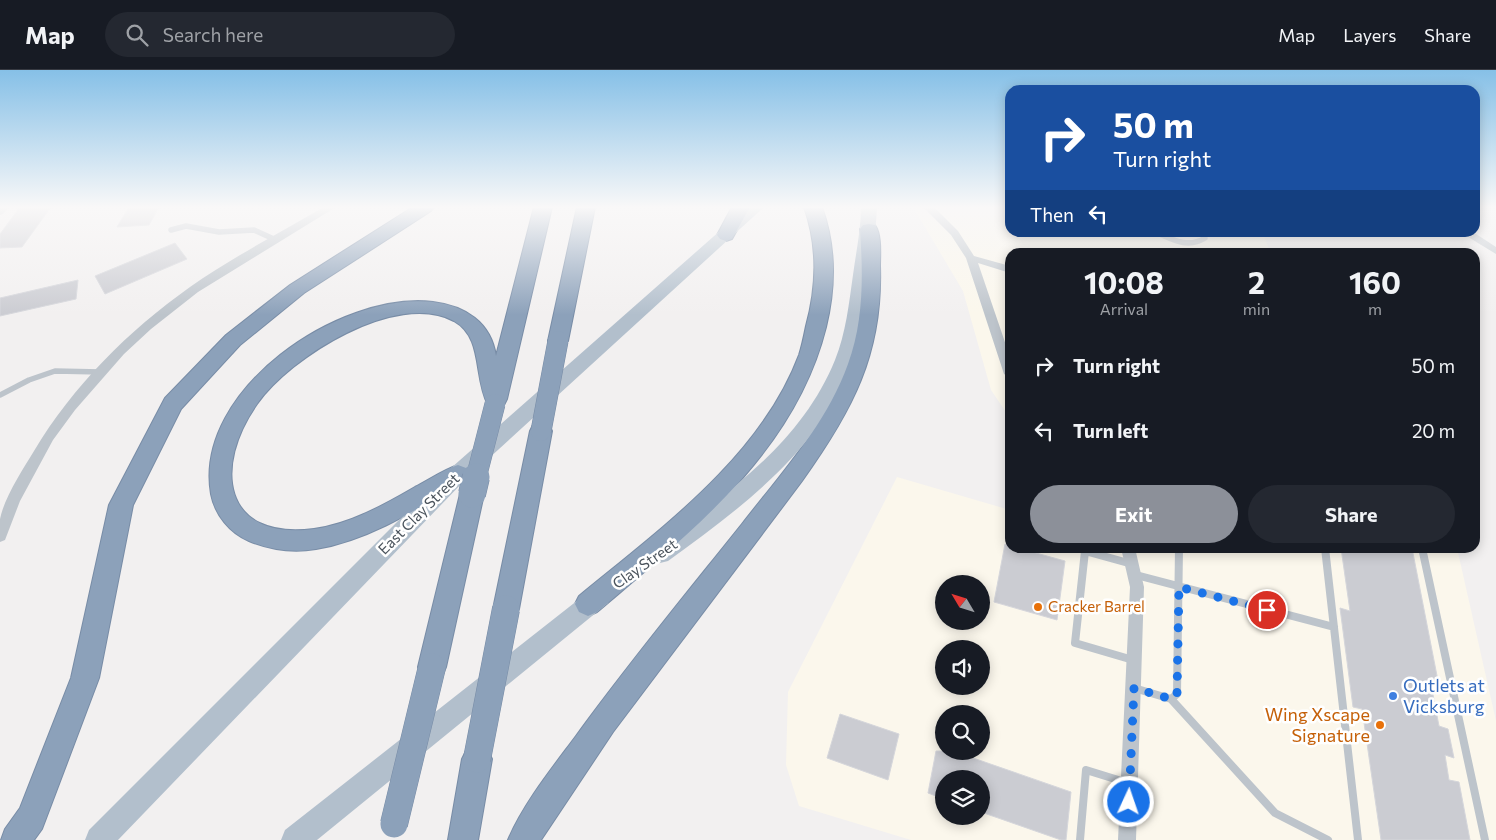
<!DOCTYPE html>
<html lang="en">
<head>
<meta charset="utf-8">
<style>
	body { margin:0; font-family:Commissioner,sans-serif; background:#242831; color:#f1f3f6; height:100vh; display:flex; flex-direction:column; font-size:19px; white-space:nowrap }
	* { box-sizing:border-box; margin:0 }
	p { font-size:16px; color:#9ea1a6 }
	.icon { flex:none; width:28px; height:28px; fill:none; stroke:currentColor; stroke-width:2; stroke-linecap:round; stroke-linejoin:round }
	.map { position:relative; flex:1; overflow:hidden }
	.details { position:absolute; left:1005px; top:178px; width:475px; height:305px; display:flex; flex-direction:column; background:#171b24; border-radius:15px; box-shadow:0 2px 12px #0003 }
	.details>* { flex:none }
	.guide { position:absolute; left:1005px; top:15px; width:475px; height:152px; border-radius:15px; box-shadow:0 2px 12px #0003; background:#1a4fa0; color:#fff; overflow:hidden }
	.needle { width:32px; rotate:308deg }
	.controls { position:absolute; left:935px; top:505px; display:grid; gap:10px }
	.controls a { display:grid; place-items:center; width:55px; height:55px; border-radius:50%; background:#171b24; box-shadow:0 2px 12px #0003; font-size:25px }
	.pin { position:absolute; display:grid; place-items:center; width:42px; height:42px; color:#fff; margin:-21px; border:2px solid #fff; border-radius:50%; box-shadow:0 1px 5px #0007 }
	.me { position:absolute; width:55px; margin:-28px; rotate:3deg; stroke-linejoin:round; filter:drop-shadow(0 0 4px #0008) }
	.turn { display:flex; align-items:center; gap:18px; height:105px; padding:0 25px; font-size:22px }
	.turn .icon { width:65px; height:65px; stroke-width:2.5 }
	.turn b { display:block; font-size:35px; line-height:42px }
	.then { display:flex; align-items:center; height:48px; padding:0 25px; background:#0003; gap:10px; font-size:19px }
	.eta { display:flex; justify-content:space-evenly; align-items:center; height:85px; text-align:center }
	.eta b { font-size:30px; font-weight:700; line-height:35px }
	.button { display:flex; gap:10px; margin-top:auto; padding:10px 25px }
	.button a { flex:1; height:58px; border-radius:30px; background:#8c9099; color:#fff; font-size:20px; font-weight:700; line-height:58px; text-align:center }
	.button a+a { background:#242831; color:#f1f3f6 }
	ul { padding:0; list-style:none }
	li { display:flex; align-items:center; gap:15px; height:65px; padding:0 25px }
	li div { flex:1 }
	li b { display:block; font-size:19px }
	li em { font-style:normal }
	header { display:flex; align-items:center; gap:30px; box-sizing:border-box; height:70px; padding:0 25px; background:#171b24; border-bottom:1px solid #363941 }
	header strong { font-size:24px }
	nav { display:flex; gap:28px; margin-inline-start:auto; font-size:18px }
	.search { width:350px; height:45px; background:#242831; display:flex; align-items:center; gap:12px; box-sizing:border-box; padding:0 18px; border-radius:28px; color:#9ea1a6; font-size:19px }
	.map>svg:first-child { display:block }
	.commercial { fill:#fbf7ec; fill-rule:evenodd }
	.building { fill:#cbccd2; stroke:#d5d6db }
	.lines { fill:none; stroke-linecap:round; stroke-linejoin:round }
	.motorway-casing { stroke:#788ca6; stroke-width:2 }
	.service-far1 { stroke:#bdc4cb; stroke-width:5.5 }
	.service { stroke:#bdc4cb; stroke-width:8 }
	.minor { fill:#bdc4cb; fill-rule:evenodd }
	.primary { fill:#b2bfcc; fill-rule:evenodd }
	.motorway { fill:#8ca1ba; fill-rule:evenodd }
	.motorway-bridge-far1-casing { stroke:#788ca6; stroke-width:21; stroke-linecap:butt }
	.motorway-bridge-casing { stroke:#788ca6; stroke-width:28; stroke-linecap:butt }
	.motorway-bridge-far1 { stroke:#8ca1ba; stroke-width:20 }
	.motorway-bridge { stroke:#8ca1ba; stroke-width:27 }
	.route { stroke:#1a73e8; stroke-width:9; stroke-dasharray:0 16.2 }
	.food-dot { fill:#e8710a; stroke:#fff; stroke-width:2 }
	.shop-dot { fill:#3f7fe0; stroke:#fff; stroke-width:2 }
	.labels { text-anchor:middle; stroke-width:5; stroke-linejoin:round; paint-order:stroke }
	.street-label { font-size:15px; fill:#4a535c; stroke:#fff }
	.food-label { font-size:15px; fill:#c56008; stroke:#fff; text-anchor:start }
	.near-shop-label { font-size:18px; fill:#366cbe; stroke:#fff; text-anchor:start }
	.near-food-label { font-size:18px; fill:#c56008; stroke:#fff; text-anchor:end }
</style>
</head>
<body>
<header>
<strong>Map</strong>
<div class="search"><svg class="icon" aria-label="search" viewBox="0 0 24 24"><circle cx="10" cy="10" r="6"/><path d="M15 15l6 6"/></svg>Search here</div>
<nav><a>Map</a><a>Layers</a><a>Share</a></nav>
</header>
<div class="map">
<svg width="1496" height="770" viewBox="0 0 1496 770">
	<rect width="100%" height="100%" fill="#f2f0f0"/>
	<path class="commercial" d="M913 137H1010V162L1263 163 1270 182H1010V348L991 320 963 221Z
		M897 407 1010 440V478H1457L1496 651V770H911L799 736 786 695 788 622ZM944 514H981V551H944ZM944 579H981V616H944ZM944 644H981V681H944ZM944 709H981V746H944Z"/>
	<path class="building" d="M20 137H51L22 177 0 178V164Z
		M129 137H159L149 155 117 157Z
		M175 173 187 189 105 224 95 206Z
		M78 210 76 229 0 246V228Z
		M1005 474 1010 475V478H1018L1065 491 1057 550 994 532Z
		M1341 478H1412L1439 616 1431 614 1439 656 1448 659 1454 688 1445 685 1449 710 1459 712 1470 770H1381L1362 639 1353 637 1340 538 1350 541Z
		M840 644 899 664 888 710 827 688Z
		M936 681H953L1071 722 1066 770H1061L981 742V709H944V729L928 723Z"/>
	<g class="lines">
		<defs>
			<path id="motorway" d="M413 137H434L431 141 304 223 240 275 181 339 133 435 99 608 42 759 34 770H1L5 759 20 738 71 608 109 435 165 328 226 265 290 215Z
				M534 137H552L507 329 504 335 496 337 488 335C473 307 484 268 454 251 396 220 290 287 257 334 213 396 222 471 314 459 350 454 384 435 415 417 429 410 443 400 458 395L466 398 469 404 466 410C419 438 370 470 316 479 293 483 271 480 249 471 230 463 215 445 211 424 193 320 340 221 433 232 465 236 491 252 496 286Z
				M577 137H595L568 271 565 276 558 278 551 276 548 271Z
				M732 137H750L732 169 726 171 720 169 717 165Z
				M804 137H822C836 176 836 216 826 257 795 382 691 462 597 542L588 546 579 542 575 534 579 526C659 460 761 387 799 285 802 276 804 266 806 256 817 216 818 176 804 137Z
				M869 154 875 155C882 165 880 185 880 196 883 284 852 341 802 411L613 662 541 770H508C523 734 553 697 576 666 629 593 686 524 742 454 781 404 826 355 848 294 864 250 863 205 860 159L863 155Z
				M541 353 549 355 552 361 519 539 515 547 506 551 497 547 493 539 530 361 533 355Z
				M472 414 480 417 484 424 446 597 442 606 432 610 422 606 418 597 460 424 464 417Z
				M477 674 487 679 492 689 478 770H448L462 689 467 679Z"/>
		</defs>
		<use href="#motorway" class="motorway-casing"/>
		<path class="service-far1" d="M171 160 186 156 219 162 254 160 276 170
			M1155 162C1172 169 1187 179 1205 168L1203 162
			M0 325 29 310 55 301 101 302"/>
		<path class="service" d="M1325 478 1358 770
			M1422 478 1485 770
			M1132 494 1085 481 1075 573 1133 590
			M1136 505 1334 557
			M1134 618 1171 629 1275 743 1328 770
			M1171 629 1177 624 1179 478
			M1080 770 1086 700 1128 713"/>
		<path class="minor" d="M0 137H9L3 144 0 145Z
			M324 137H336L198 222 151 259 124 284 75 340 53 370 20 431 5 470 0 472C0 465 0 456 0 449 4 428 23 399 34 381 73 316 128 261 190 217 233 187 279 163 324 137Z
			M923 137H934L958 161 974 186 1010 196V203L978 193 1010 287V308L1004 304 966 188 951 165Z
			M1460 162H1473L1496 177V184Z
			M1121 478H1135L1144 517 1136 770H1118L1130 517Z"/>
		<path class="primary" d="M747 137H764L465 410 118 770H85L89 760 451 398Z
			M861 137H877C876 159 873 180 870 201 867 228 865 254 857 280 828 374 744 436 668 491L660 493 652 491 649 484 652 477C724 427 801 374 835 290 846 263 849 233 853 205 856 182 861 160 861 137Z
			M600 516 608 519 611 526 608 533 317 770H281L285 760 592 519Z"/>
		<use href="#motorway" class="motorway"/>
		<defs>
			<path id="motorway-bridge-far1" d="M541 361 558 271
				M476 408 495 334"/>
			<path id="motorway-bridge" d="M472 424 476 407
				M477 689 506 539
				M394 754 432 597"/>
		</defs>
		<use href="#motorway-bridge-far1" class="motorway-bridge-far1-casing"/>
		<use href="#motorway-bridge" class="motorway-bridge-casing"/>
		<use href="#motorway-bridge-far1" class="motorway-bridge-far1"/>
		<use href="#motorway-bridge" class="motorway-bridge"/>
	</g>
	<linearGradient id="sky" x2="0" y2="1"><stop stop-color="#86c0e7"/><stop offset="0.56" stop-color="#f9f8f8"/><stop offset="1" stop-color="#f9f8f8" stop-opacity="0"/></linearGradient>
	<rect width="1496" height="245" fill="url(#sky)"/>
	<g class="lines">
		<path class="route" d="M1129 732 1134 618 1171 629 1177 624 1179 517 1267 540"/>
	</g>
	<g class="food-dot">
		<circle cx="1038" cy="537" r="5"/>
		<circle cx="1380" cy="655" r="5"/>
	</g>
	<circle class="shop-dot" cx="1393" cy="626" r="5"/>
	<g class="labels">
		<g class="street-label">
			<text transform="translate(419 444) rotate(-45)" y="5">East Clay Street</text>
			<text transform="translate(645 494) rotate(-35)" y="5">Clay Street</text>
		</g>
		<g class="food-label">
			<text x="1048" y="542">Cracker Barrel</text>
		</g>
		<g class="near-shop-label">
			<text x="1403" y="622">Outlets at<tspan x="1403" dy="21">Vicksburg</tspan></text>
		</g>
		<g class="near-food-label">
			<text x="1370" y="651">Wing Xscape<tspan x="1370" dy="21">Signature</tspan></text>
		</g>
	</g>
</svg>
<div class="controls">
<a><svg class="needle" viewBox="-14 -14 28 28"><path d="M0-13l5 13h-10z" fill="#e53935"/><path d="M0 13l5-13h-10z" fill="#9ea1a6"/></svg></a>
<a><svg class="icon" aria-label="sound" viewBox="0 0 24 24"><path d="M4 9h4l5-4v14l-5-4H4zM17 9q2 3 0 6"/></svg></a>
<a><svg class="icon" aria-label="search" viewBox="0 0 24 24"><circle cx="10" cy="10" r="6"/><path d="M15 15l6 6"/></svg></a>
<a><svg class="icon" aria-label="layers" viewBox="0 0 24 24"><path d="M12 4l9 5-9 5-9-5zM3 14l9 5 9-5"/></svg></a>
</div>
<div class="pin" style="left:1267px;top:540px;background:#d93025"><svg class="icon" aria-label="arrive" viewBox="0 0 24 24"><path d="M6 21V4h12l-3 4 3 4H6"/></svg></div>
<svg class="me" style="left:1129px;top:732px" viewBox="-20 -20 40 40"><circle r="17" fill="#1a73e8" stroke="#fff" stroke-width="3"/><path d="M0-11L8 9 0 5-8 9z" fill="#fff"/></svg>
<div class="guide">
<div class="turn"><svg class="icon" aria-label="right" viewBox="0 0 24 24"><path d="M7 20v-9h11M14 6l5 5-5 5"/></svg><div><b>50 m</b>Turn right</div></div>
<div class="then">Then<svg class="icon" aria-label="left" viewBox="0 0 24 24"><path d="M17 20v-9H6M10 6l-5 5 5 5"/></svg></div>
</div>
<section class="details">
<div class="eta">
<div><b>10:08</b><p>Arrival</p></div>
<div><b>2</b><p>min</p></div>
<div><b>160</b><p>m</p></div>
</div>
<ul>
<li><svg class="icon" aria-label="right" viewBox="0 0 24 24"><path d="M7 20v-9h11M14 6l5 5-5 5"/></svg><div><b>Turn right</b></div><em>50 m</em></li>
<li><svg class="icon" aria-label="left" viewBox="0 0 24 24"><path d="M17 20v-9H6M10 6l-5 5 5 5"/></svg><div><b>Turn left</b></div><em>20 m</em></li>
</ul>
<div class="button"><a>Exit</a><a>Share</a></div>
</section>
</div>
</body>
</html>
